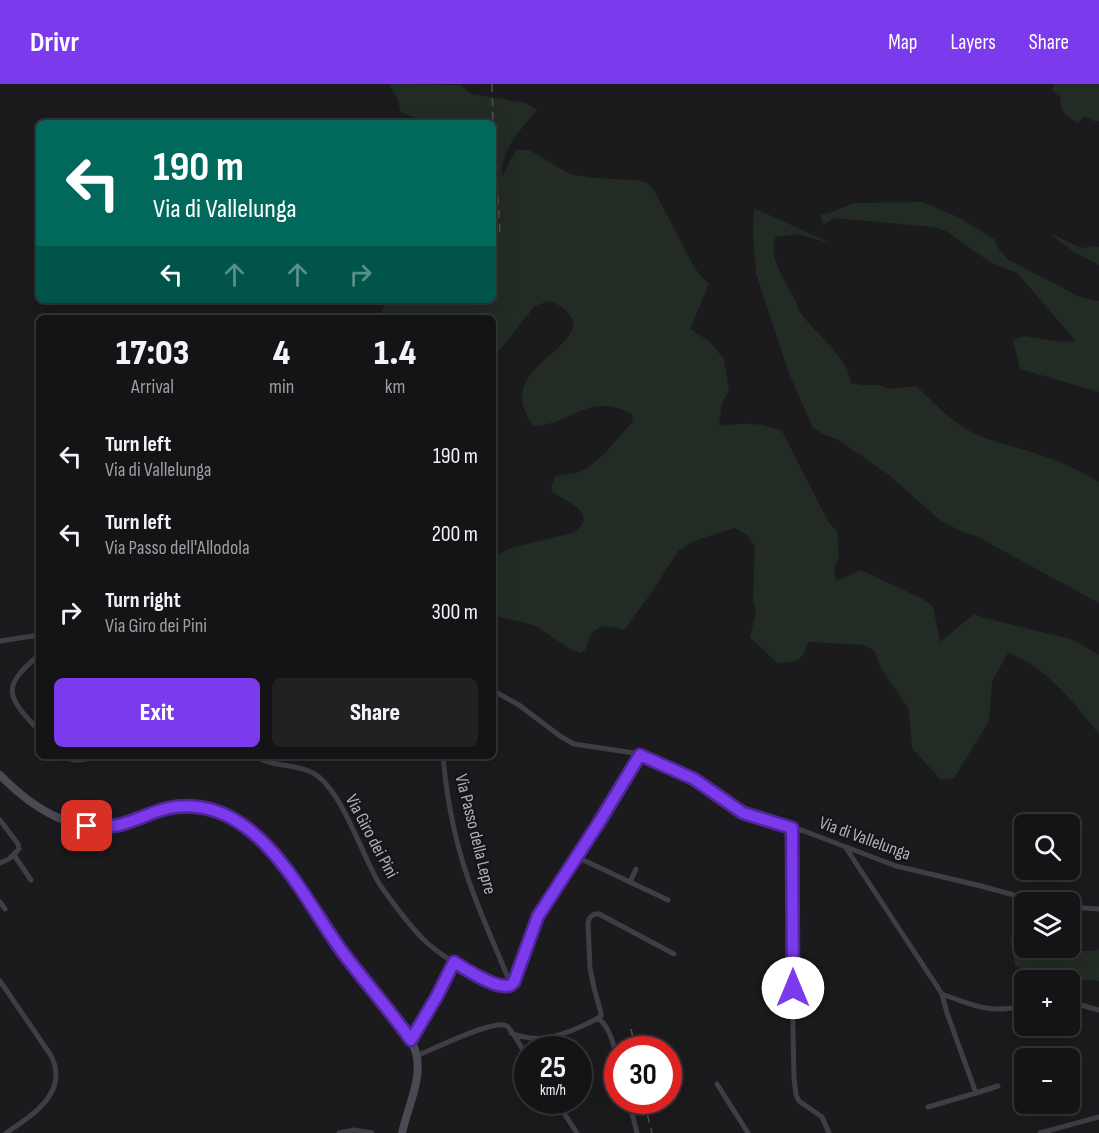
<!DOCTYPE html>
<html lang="en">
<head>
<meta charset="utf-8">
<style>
	body { margin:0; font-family:"Sofia Sans Condensed",sans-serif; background:#212123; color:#f1f3f6; height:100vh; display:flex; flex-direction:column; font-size:22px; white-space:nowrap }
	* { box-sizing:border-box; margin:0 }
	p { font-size:20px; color:#9d9ea1 }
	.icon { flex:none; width:33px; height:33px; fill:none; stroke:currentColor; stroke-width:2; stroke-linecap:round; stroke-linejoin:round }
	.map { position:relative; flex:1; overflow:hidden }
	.details { position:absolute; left:36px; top:231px; width:460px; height:444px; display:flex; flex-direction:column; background:#141416; border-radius:9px; box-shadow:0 6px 24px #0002,0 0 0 2px #333335 }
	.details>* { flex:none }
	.hud { position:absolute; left:36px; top:36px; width:460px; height:183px; border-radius:9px; box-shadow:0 6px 24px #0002,0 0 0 2px #333335; background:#00695c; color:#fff; overflow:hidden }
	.controls { position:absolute; left:1014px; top:730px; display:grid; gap:12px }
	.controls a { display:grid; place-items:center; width:66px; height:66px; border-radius:9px; background:#141416; box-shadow:0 6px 24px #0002,0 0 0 2px #333335; font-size:30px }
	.speed { position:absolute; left:514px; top:952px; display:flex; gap:12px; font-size:30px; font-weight:700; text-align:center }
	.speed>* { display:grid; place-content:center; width:78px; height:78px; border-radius:50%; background:#141416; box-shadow:0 6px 24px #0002,0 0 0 2px #333335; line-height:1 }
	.speed small { font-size:15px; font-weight:400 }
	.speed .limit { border:9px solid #d22; background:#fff; color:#111 }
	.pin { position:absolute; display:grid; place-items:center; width:51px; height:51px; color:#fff; margin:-26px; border-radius:12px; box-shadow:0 3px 9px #0006 }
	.me { position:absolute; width:66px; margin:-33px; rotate:0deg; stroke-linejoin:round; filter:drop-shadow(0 0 4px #0008) }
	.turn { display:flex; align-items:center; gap:21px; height:126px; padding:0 18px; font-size:27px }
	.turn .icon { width:78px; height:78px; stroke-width:2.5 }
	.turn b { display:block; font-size:42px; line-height:51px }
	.lanes { display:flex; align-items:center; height:57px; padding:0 18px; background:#0003; justify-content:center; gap:30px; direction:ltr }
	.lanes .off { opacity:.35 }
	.eta { display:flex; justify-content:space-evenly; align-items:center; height:102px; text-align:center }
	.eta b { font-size:36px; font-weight:800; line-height:42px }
	.primary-button { display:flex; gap:12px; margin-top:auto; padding:12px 18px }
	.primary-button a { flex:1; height:69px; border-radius:9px; background:#7c3aed; color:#fff; font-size:24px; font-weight:800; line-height:69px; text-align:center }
	.primary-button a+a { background:#212123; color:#f1f3f6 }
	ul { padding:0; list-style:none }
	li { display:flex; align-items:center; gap:18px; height:78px; padding:0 18px }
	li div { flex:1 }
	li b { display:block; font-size:22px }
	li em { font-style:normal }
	header { display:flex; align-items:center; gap:36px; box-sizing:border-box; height:84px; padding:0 30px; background:#7c3aed; color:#fff }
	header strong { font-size:28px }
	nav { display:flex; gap:33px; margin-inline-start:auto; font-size:21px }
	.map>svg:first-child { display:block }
	.green { fill:#222b24 }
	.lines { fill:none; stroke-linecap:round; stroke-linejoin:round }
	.street { stroke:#3e3e44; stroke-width:5 }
	.secondary { stroke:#4a4b52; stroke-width:8 }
	.rail { stroke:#4f5057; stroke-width:1.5; stroke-dasharray:8 6; stroke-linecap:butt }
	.route-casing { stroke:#51269a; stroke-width:15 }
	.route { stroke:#7c3aed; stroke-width:10 }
	.labels { text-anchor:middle; stroke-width:5; stroke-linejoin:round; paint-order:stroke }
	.street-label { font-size:18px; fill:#adb1bc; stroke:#161618 }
</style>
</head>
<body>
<header>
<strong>Drivr</strong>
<nav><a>Map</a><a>Layers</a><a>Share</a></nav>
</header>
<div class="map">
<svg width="1099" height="1049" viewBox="0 0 1099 1049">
	<rect width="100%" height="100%" fill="#1b1b1d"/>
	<path class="green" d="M389 0 460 1 472 10 526 19 537 26C521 46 501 64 502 92L516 66H529L570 90 594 94 637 96 648 99 656 110 693 181 700 191 709 200 690 245 709 257 724 275 729 307 722 319 719 342C744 339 758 338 782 347L829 439 837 447 839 473 834 484 836 497 861 486 923 515 933 522 940 558 974 530 985 534 1074 556 1099 571V650C1075 620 1046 582 1008 569L992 597 989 637 954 694 941 696 912 664 911 650 908 624 879 581 875 567 863 561 808 558C802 578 797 578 777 579L750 553 756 527 753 515 755 463 747 451 735 444 694 457 678 467 652 508 624 546C601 539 592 541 586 565L580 569C563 563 551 550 535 542 522 536 507 537 494 531V473L511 464 572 449C602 430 566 418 551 407L552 400 555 393C563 390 571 390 579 388 599 380 619 353 633 337L632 330C588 307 573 340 534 342 527 335 526 330 523 321 516 290 552 274 568 253 571 249 572 244 574 239 568 227 562 221 549 217L535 222 494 273V234H380L386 216H494V39H416L415 34 401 28 397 14Z
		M1054 0H1099V37H1094L1084 32 1078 39C1065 31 1061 28 1060 13L1052 7Z
		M923 118 958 133 994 155 1000 167 1009 176 1080 213 1099 217V308L1020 285 1013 256 1024 252 1062 258 1076 257 1017 189 990 178 946 147 933 143 834 134 823 141 820 131 832 128 854 119Z
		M754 124 833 160 797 150 776 153C766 170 786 198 794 214 797 219 798 226 802 231 816 249 836 264 847 285 849 289 849 294 851 299L863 301H879L889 305 916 302C935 319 954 341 978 351 991 357 1007 361 1022 365 1049 373 1075 383 1099 398V519L976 452 965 449 941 437 889 391 837 355 825 351 813 344 788 287 756 189 753 149Z
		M1048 148 1081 164 1094 162 1099 163V181L1074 168Z
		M1020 848 1024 849V864H1070L1078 867H1092L1099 865V897L1044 892 1015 882 1010 854Z"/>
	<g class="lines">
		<path class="street" d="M0 557 39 551
			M39 571C0 604 7 612 39 647
			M494 607 519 621 560 652 574 660 634 669 656 677 694 695 709 705 734 724 749 732 804 747 896 782 981 802 1043 819
			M62 672C73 678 84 677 95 672
			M255 672C274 684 295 679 313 689 342 705 362 772 380 801 393 819 407 839 423 855 437 869 492 906 511 901
			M443 672C447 719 457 767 474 811 485 841 499 871 511 901
			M0 736 18 760 19 765 9 775 0 779
			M792 744 793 947 794 994 796 1011 799 1017 822 1033 829 1049
			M846 764 942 910C971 921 994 931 1024 921
			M14 771 31 796
			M577 773 668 816
			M630 798 636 785
			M0 818 5 825
			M1070 823 1099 825
			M0 897 50 970C71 1007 33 1031 6 1049
			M511 901 515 896 535 840 541 828 598 740 640 671
			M942 910 947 929 976 1009 998 1002
			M1070 918 1099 926
			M598 934C611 944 614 963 618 977
			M511 949C538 959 555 954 580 943 587 940 594 937 601 932V929L594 904 590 884 588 839C589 833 593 829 599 830L674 870
			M411 956 437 912 454 878
			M417 972C431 966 495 934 507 942 512 946 524 968 528 974
			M717 1000 748 1049
			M556 1017 577 1049
			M629 1017 637 1049
			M928 1023 976 1009
			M339 1049 354 1046 372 1049
			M1040 1049 1099 1033"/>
		<path class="secondary" d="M0 691C32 724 77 754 125 739 135 736 144 731 154 727 173 721 194 720 212 726 238 733 256 751 274 770 300 798 317 832 339 863 354 884 371 904 387 924 398 938 411 952 416 969 423 994 407 1025 402 1049"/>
		<path class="rail" d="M492 0 493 39
			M494 42 500 150
			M631 945 636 966
			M644 1017 652 1049"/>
	</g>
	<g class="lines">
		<defs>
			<path id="route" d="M87 742C98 743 108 743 119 741 149 733 163 719 198 723 266 731 305 816 341 866 364 897 389 925 411 956L437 912 454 878C467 886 491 902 506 902 510 902 511 901 514 898L538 832 598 740 640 671 694 695 743 729 792 744 793 904"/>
		</defs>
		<use href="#route" class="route-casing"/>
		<use href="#route" class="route"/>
	</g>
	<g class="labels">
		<g class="street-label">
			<text transform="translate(476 750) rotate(76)" y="6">Via Passo della Lepre</text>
			<text transform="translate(372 752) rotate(62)" y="6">Via Giro dei Pini</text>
			<text transform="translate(865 754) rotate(20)" y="6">Via di Vallelunga</text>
		</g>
	</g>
</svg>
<div class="controls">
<a><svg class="icon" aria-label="search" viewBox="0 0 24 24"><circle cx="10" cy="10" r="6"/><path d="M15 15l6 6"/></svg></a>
<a><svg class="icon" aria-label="layers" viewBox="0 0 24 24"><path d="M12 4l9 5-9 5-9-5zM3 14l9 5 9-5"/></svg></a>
<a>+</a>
<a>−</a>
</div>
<div class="speed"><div>25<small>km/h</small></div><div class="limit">30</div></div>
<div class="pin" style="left:87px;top:742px;background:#d93025"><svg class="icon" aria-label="arrive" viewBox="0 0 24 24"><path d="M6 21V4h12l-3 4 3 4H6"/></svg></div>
<svg class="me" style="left:793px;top:904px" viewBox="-20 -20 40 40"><circle r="19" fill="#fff"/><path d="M0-13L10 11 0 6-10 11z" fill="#7c3aed"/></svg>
<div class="hud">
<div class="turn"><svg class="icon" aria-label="left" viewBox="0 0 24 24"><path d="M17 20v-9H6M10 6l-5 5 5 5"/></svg><div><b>190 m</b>Via di Vallelunga</div></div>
<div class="lanes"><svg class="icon" aria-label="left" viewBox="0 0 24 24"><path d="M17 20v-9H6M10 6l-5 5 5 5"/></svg><svg class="icon off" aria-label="ahead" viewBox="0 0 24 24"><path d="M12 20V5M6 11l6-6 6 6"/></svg><svg class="icon off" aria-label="ahead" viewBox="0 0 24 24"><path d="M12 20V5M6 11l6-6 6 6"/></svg><svg class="icon off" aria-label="right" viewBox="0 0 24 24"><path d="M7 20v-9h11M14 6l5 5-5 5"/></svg></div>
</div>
<section class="details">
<div class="eta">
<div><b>17:03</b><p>Arrival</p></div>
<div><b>4</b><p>min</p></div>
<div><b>1.4</b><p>km</p></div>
</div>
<ul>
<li><svg class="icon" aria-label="left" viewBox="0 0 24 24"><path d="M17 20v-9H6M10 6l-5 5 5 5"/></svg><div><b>Turn left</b><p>Via di Vallelunga</p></div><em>190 m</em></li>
<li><svg class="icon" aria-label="left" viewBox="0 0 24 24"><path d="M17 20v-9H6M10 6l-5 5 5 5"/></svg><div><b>Turn left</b><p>Via Passo dell'Allodola</p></div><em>200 m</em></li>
<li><svg class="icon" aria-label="right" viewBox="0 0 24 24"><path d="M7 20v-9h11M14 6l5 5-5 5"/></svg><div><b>Turn right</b><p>Via Giro dei Pini</p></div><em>300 m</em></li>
</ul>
<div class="primary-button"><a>Exit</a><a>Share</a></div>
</section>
</div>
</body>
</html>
